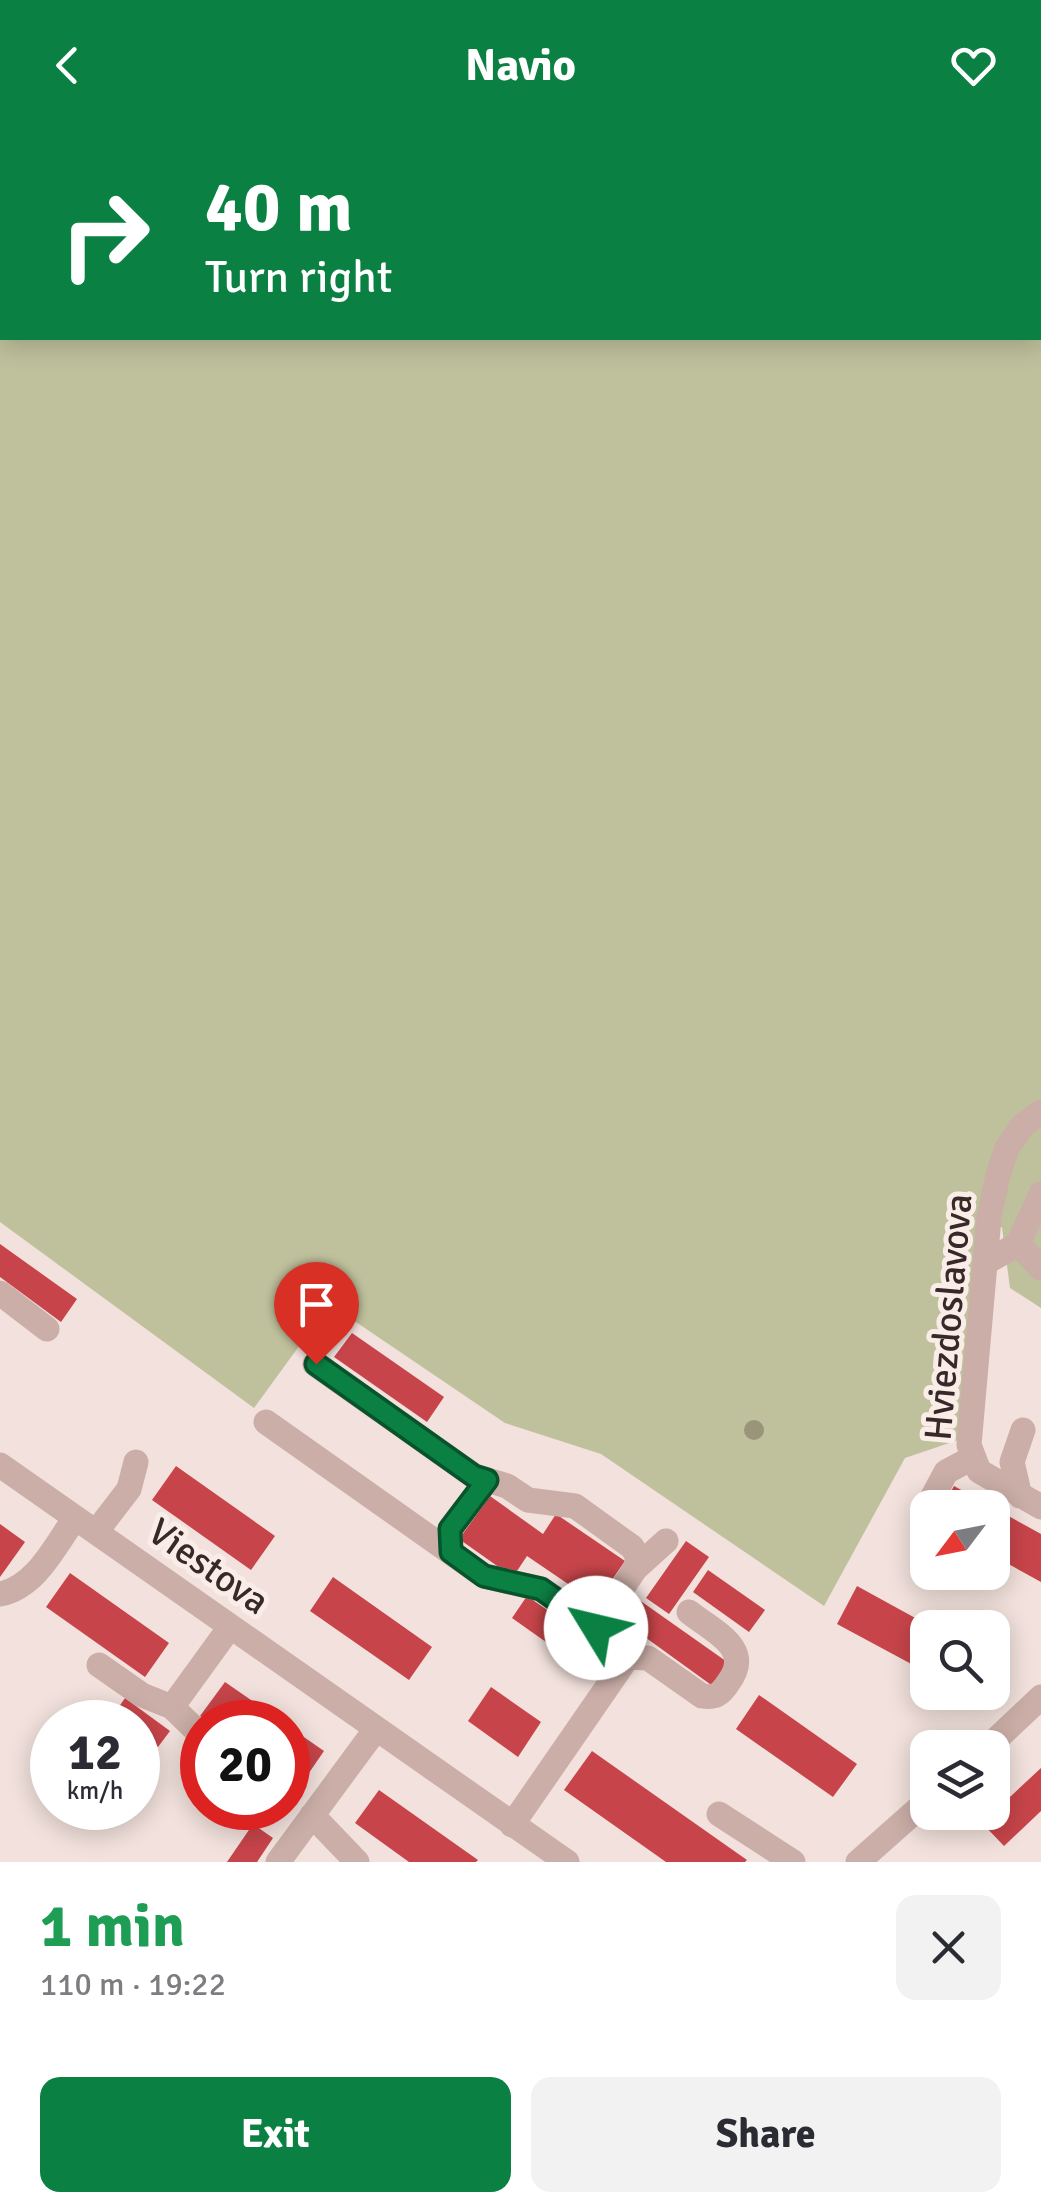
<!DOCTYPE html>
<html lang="en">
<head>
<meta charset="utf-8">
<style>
	body { margin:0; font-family:Signika,sans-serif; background:#f2f2f3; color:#2b2b33; height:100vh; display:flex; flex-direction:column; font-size:38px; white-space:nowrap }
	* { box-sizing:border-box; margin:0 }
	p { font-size:32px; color:#7c7c81 }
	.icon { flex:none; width:55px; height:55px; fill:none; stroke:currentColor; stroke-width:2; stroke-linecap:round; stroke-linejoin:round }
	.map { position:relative; height:1732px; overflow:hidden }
	.side { display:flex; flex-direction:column; background:#fff; flex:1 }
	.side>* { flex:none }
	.hud { position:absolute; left:0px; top:0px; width:1042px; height:210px; box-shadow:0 5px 25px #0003; background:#0b8043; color:#fff; overflow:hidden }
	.needle { width:65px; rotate:238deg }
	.buttons { position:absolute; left:910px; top:1360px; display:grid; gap:20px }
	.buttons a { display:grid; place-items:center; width:100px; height:100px; border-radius:20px; background:#fff; box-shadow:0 5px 25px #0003; font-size:50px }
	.speed { position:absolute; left:30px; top:1570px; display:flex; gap:20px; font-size:50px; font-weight:700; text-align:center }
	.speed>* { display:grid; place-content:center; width:130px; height:130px; border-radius:50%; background:#fff; box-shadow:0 5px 25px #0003; line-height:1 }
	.speed small { font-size:25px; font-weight:400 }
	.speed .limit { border:15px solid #d22; background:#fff; color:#111 }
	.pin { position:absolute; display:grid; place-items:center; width:85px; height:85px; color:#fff; margin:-102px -42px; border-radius:50% 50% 50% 0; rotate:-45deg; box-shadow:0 0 10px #0007 }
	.pin .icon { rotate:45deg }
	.me { position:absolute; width:110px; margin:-55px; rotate:306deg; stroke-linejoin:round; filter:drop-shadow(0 0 8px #0008) }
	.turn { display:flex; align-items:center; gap:35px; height:210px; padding:0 40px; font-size:45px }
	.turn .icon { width:130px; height:130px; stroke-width:2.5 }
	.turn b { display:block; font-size:70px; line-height:85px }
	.round { display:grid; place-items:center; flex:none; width:105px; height:105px; border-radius:20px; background:#f2f2f3 }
	.overview { display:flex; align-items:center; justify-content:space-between; height:170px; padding:0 40px }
	h1 { font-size:60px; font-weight:700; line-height:75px; color:#1e9e55 }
	.button { display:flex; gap:20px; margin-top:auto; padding:20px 40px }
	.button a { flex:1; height:115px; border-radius:20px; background:#0b8043; color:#fff; font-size:40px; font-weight:700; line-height:115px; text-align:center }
	.button a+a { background:#f2f2f3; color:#2b2b33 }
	header { display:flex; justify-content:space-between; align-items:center; height:130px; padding:0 40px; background:#0b8043; color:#fff; font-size:45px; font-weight:700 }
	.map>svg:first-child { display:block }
	.green { fill:#bfc19c; fill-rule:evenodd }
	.building { fill:#c7454a }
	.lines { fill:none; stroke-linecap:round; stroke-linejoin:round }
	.minor { stroke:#caaea7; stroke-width:25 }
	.tree { fill:#9a947b }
	.route-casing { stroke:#07532c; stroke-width:25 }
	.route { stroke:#0b8043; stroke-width:18 }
	.labels { text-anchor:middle; stroke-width:10; stroke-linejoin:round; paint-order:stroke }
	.street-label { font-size:38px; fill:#372928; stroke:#faede8 }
</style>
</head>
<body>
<header><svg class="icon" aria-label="back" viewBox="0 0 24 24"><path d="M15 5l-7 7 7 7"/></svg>Navio<svg class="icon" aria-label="heart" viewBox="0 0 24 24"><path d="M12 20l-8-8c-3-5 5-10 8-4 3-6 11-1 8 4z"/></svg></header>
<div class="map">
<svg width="1041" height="1732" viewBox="0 0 1041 1732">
	<rect width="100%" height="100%" fill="#f2e1dc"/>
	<path class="green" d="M0 0H1041V1178L1010 1158 1002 1097 982 1102 958 1310 905 1328 824 1476 601 1324 505 1293 350 1188 305 1208 254 1278 0 1092ZM2 2H1040V208H2Z"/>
	<path class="building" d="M0 1114 77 1169 61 1192 0 1147Z
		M352 1203 444 1267 427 1292 334 1227Z
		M176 1336 275 1406 251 1440 152 1370Z
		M954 1356 1041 1404V1452L992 1425V1378H942Z
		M490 1366 543 1404 556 1384 625 1431 596 1473 527 1426 513 1447 459 1409Z
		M0 1394 25 1412 0 1447Z
		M686 1411 709 1427 669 1484 646 1468Z
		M708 1440 765 1480 749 1502 693 1462Z
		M70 1443 169 1513 145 1547 46 1477Z
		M333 1447 432 1517 409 1550 310 1481Z
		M857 1456 928 1495V1543L837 1494Z
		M527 1466 585 1506 570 1529 512 1488Z
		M635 1467 730 1534 714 1557 620 1489Z
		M225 1552 283 1592H210L200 1586Z
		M491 1557 541 1592 518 1627 468 1591Z
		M759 1565 857 1634 833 1667 736 1599Z
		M125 1568 170 1601 158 1617 138 1602V1592H124L114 1584Z
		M288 1596 324 1621 300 1656 288 1647Z
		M592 1621 747 1730 745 1732H666L564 1660Z
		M1041 1638V1681L1004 1716 982 1693Z
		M379 1660 478 1730 476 1732H409L355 1693Z
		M253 1694 273 1708 257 1732H227Z"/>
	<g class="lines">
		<path class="minor" d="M1041 982 1023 995 1007 1018 998 1045 989 1088 969 1315 979 1341 1041 1377
			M1018 1114 1041 1138
			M985 1133 1018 1114 1041 1064
			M0 1163 47 1199
			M315 1234 474 1346 507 1356 528 1370 575 1376 632 1417 638 1427 635 1439 596 1498 628 1527 648 1528 702 1566C715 1568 720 1565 728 1553 754 1518 715 1503 689 1482
			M266 1292 484 1446 541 1459 596 1498
			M0 1335 567 1732
			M1020 1366 1012 1332 1023 1300
			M923 1385 946 1342 972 1328
			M96 1402 129 1359 136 1332
			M451 1422 450 1399 487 1350
			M635 1439 666 1411
			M0 1464C36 1457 55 1416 75 1388
			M99 1535 142 1565 172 1577 202 1606
			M172 1577 230 1497
			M987 1618 1041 1567
			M719 1684 793 1732
			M312 1685 357 1732
			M512 1695 628 1527
			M278 1732 376 1599
			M858 1732 928 1670"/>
	</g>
	<circle class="tree" cx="754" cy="1300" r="10"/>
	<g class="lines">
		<defs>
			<path id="route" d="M316 1234 474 1346 487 1350 450 1399 451 1422 484 1446 541 1459 596 1498"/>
		</defs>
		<use href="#route" class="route-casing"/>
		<use href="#route" class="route"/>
	</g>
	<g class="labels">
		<g class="street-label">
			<text transform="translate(948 1187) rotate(-85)" y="13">Hviezdoslavova</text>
			<text transform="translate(209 1436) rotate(35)" y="13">Viestova</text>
		</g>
	</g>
</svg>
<div class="buttons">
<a><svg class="needle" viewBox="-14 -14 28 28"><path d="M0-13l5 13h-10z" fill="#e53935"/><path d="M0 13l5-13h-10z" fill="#7c7c81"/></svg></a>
<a><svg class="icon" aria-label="search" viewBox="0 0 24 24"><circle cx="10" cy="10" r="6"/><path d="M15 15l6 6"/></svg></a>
<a><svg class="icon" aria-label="layers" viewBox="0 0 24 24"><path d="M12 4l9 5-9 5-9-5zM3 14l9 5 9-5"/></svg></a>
</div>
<div class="speed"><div>12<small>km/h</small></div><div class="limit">20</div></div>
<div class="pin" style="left:316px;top:1234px;background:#d93025"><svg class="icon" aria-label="arrive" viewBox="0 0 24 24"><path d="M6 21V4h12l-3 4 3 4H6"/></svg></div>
<svg class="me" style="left:596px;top:1498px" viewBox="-20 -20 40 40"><circle r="19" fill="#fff"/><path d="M0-13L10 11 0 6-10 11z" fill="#0b8043"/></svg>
<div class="hud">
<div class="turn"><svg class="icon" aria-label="right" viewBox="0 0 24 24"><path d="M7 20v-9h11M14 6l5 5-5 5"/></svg><div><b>40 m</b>Turn right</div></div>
</div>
</div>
<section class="side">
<div class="overview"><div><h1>1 min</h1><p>110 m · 19:22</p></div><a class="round"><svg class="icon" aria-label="close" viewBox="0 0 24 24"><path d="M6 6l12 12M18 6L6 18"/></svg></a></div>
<div class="button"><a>Exit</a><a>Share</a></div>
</section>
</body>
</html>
